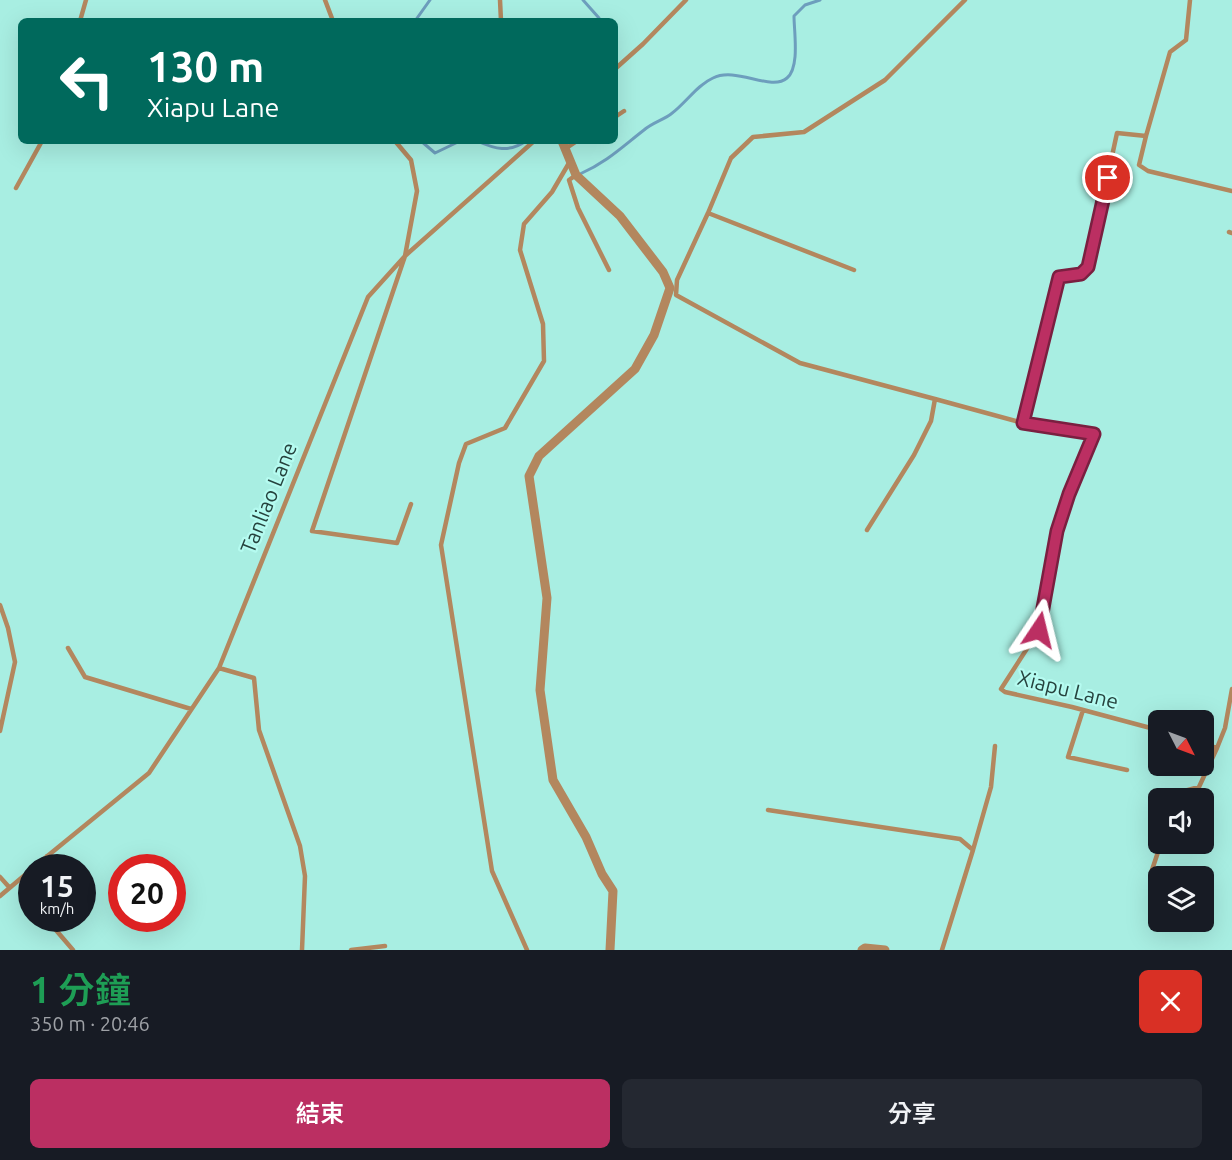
<!DOCTYPE html>
<html lang="zh-TW">
<head>
<meta charset="utf-8">
<style>
	body { margin:0; font-family:Ubuntu,"Noto Sans TC",sans-serif; background:#242831; color:#f1f3f6; height:100vh; display:flex; flex-direction:column; font-size:22px; white-space:nowrap }
	* { box-sizing:border-box; margin:0 }
	p { font-size:20px; color:#9ea1a6 }
	.icon { flex:none; width:33px; height:33px; fill:none; stroke:currentColor; stroke-width:2; stroke-linecap:round; stroke-linejoin:round }
	.map { position:relative; height:950px; overflow:hidden }
	.panel { display:flex; flex-direction:column; background:#171b24; flex:1 }
	.panel>* { flex:none }
	.hud { position:absolute; left:18px; top:18px; width:600px; height:126px; border-radius:9px; box-shadow:0 6px 24px #0002; background:#00695c; color:#fff; overflow:hidden }
	.needle { width:39px; rotate:132deg }
	.controls { position:absolute; left:1148px; top:710px; display:grid; gap:12px }
	.controls a { display:grid; place-items:center; width:66px; height:66px; border-radius:9px; background:#171b24; box-shadow:0 6px 24px #0002; font-size:30px }
	.speed { position:absolute; left:18px; top:854px; display:flex; gap:12px; font-size:30px; font-weight:700; text-align:center }
	.speed>* { display:grid; place-content:center; width:78px; height:78px; border-radius:50%; background:#171b24; box-shadow:0 6px 24px #0002; line-height:1 }
	.speed small { font-size:15px; font-weight:400 }
	.speed .limit { border:9px solid #d22; background:#fff; color:#111 }
	.pin { position:absolute; display:grid; place-items:center; width:51px; height:51px; color:#fff; margin:-26px; border:3px solid #fff; border-radius:50%; box-shadow:0 2px 6px #0007 }
	.me { position:absolute; width:66px; margin:-33px; rotate:10deg; stroke-linejoin:round; filter:drop-shadow(0 0 4px #0008) }
	.turn { display:flex; align-items:center; gap:21px; height:126px; padding:0 30px; font-size:27px }
	.turn .icon { width:78px; height:78px; stroke-width:2.5 }
	.turn b { display:block; font-size:42px; line-height:51px }
	.round { display:grid; place-items:center; flex:none; width:63px; height:63px; border-radius:9px; background:#242831 }
	.headline { display:flex; align-items:center; justify-content:space-between; height:102px; padding:0 30px }
	h1 { font-size:36px; font-weight:600; line-height:45px; color:#1e9e55 }
	.cta { display:flex; gap:12px; margin-top:auto; padding:12px 30px }
	.cta a { flex:1; height:69px; border-radius:9px; background:#bb2f62; color:#fff; font-size:24px; font-weight:600; line-height:69px; text-align:center }
	.cta a+a { background:#242831; color:#f1f3f6 }
	.map>svg:first-child { display:block }
	.lines { fill:none; stroke-linecap:round; stroke-linejoin:round }
	.stream { stroke:#6d9ebd; stroke-width:3 }
	.service { stroke:#b3875e; stroke-width:4.5 }
	.minor { stroke:#b3875e; stroke-width:9 }
	.route-casing { stroke:#7a1f40; stroke-width:15 }
	.route { stroke:#bb2f62; stroke-width:10 }
	.labels { text-anchor:middle; stroke-width:4.5; stroke-linejoin:round; paint-order:stroke }
	.street-label { font-size:21px; fill:#26433e; stroke:#b5fbf0 }
</style>
</head>
<body>
<div class="map">
<svg width="1232" height="950" viewBox="0 0 1232 950">
	<rect width="100%" height="100%" fill="#a8eee2"/>
	<g class="lines">
		<path class="stream" d="M583 0 599 18 598 21
			M415 21 430 0
			M421 141 435 153 460 141
			M477 141C495 149 509 153 526 141
			M580 174C607 162 622 147 644 130 652 123 663 120 671 114 686 103 697 85 713 78 736 66 771 92 787 78 800 67 794 32 794 16L805 5 820 0"/>
		<path class="service" d="M325 0 333 21
			M500 0 501 21
			M80 21 86 0
			M615 69 643 44 686 0
			M615 117 624 111
			M1146 136 1170 52 1186 40 1190 0
			M395 141 411 160 417 191 405 256 312 531 397 543 411 504
			M565 149 577 141
			M576 175 569 180 578 208 609 270
			M16 188 42 141
			M708 213 677 280 676 295 800 363 935 399
			M1229 232 1232 233
			M854 270 708 213 731 158 753 137 804 132 885 80 965 0
			M867 530 914 455 931 421 935 399 1023 423
			M0 605 8 628 15 662 0 731
			M68 648 85 677 191 709
			M219 668 254 678 259 730 300 846 305 876 302 950
			M1083 710 1068 757 1127 770
			M1158 730 1072 707 1005 692 1001 689 1039 630 1057 531 1069 494 1094 434 1023 423 1059 277 1081 274 1088 267 1117 133 1146 136 1139 165 1148 171 1232 191
			M1203 743 1217 748 1225 728 1232 689
			M1175 798 1177 793 1199 787 1217 748
			M768 810 960 839 973 850 942 950
			M973 850 991 787 995 746
			M47 856 49 867
			M34 867 149 773 219 668 368 297 405 256 534 141
			M1151 873 1161 843
			M0 877 9 887
			M0 896 32 869
			M54 918 55 929 73 950
			M351 950 385 946
			M527 950 492 871 441 545 459 463 466 444 505 428 544 361 543 324 520 250 524 224 552 192 569 163"/>
		<path class="minor" d="M562 141 576 175 620 216 663 272 670 288 654 335 635 369 539 456 529 476 547 598 540 690 553 780 586 837 602 874 613 891 610 950
			M862 950 865 948 885 950"/>
	</g>
	<g class="lines">
		<defs>
			<path id="route" d="M1039 630 1057 531 1069 494 1094 434 1023 423 1059 277 1081 274 1088 267 1108 178"/>
		</defs>
		<use href="#route" class="route-casing"/>
		<use href="#route" class="route"/>
	</g>
	<g class="labels">
		<g class="street-label">
			<text transform="translate(269 498) rotate(-68)" y="7">Tanliao Lane</text>
			<text transform="translate(1068 690) rotate(14)" y="7">Xiapu Lane</text>
		</g>
	</g>
</svg>
<div class="controls">
<a><svg class="needle" viewBox="-14 -14 28 28"><path d="M0-13l5 13h-10z" fill="#e53935"/><path d="M0 13l5-13h-10z" fill="#9ea1a6"/></svg></a>
<a><svg class="icon" aria-label="sound" viewBox="0 0 24 24"><path d="M4 9h4l5-4v14l-5-4H4zM17 9q2 3 0 6"/></svg></a>
<a><svg class="icon" aria-label="layers" viewBox="0 0 24 24"><path d="M12 4l9 5-9 5-9-5zM3 14l9 5 9-5"/></svg></a>
</div>
<div class="speed"><div>15<small>km/h</small></div><div class="limit">20</div></div>
<div class="pin" style="left:1108px;top:178px;background:#d93025"><svg class="icon" aria-label="arrive" viewBox="0 0 24 24"><path d="M6 21V4h12l-3 4 3 4H6"/></svg></div>
<svg class="me" style="left:1039px;top:630px" viewBox="-20 -20 40 40"><path d="M0-17L14 15 0 8-14 15z" fill="#bb2f62" stroke="#fff" stroke-width="4"/></svg>
<div class="hud">
<div class="turn"><svg class="icon" aria-label="left" viewBox="0 0 24 24"><path d="M17 20v-9H6M10 6l-5 5 5 5"/></svg><div><b>130 m</b>Xiapu Lane</div></div>
</div>
</div>
<section class="panel">
<div class="headline"><div><h1>1 分鐘</h1><p>350 m · 20:46</p></div><a class="round" style="background:#d93025;color:#fff"><svg class="icon" aria-label="close" viewBox="0 0 24 24"><path d="M6 6l12 12M18 6L6 18"/></svg></a></div>
<div class="cta"><a>結束</a><a>分享</a></div>
</section>
</body>
</html>
